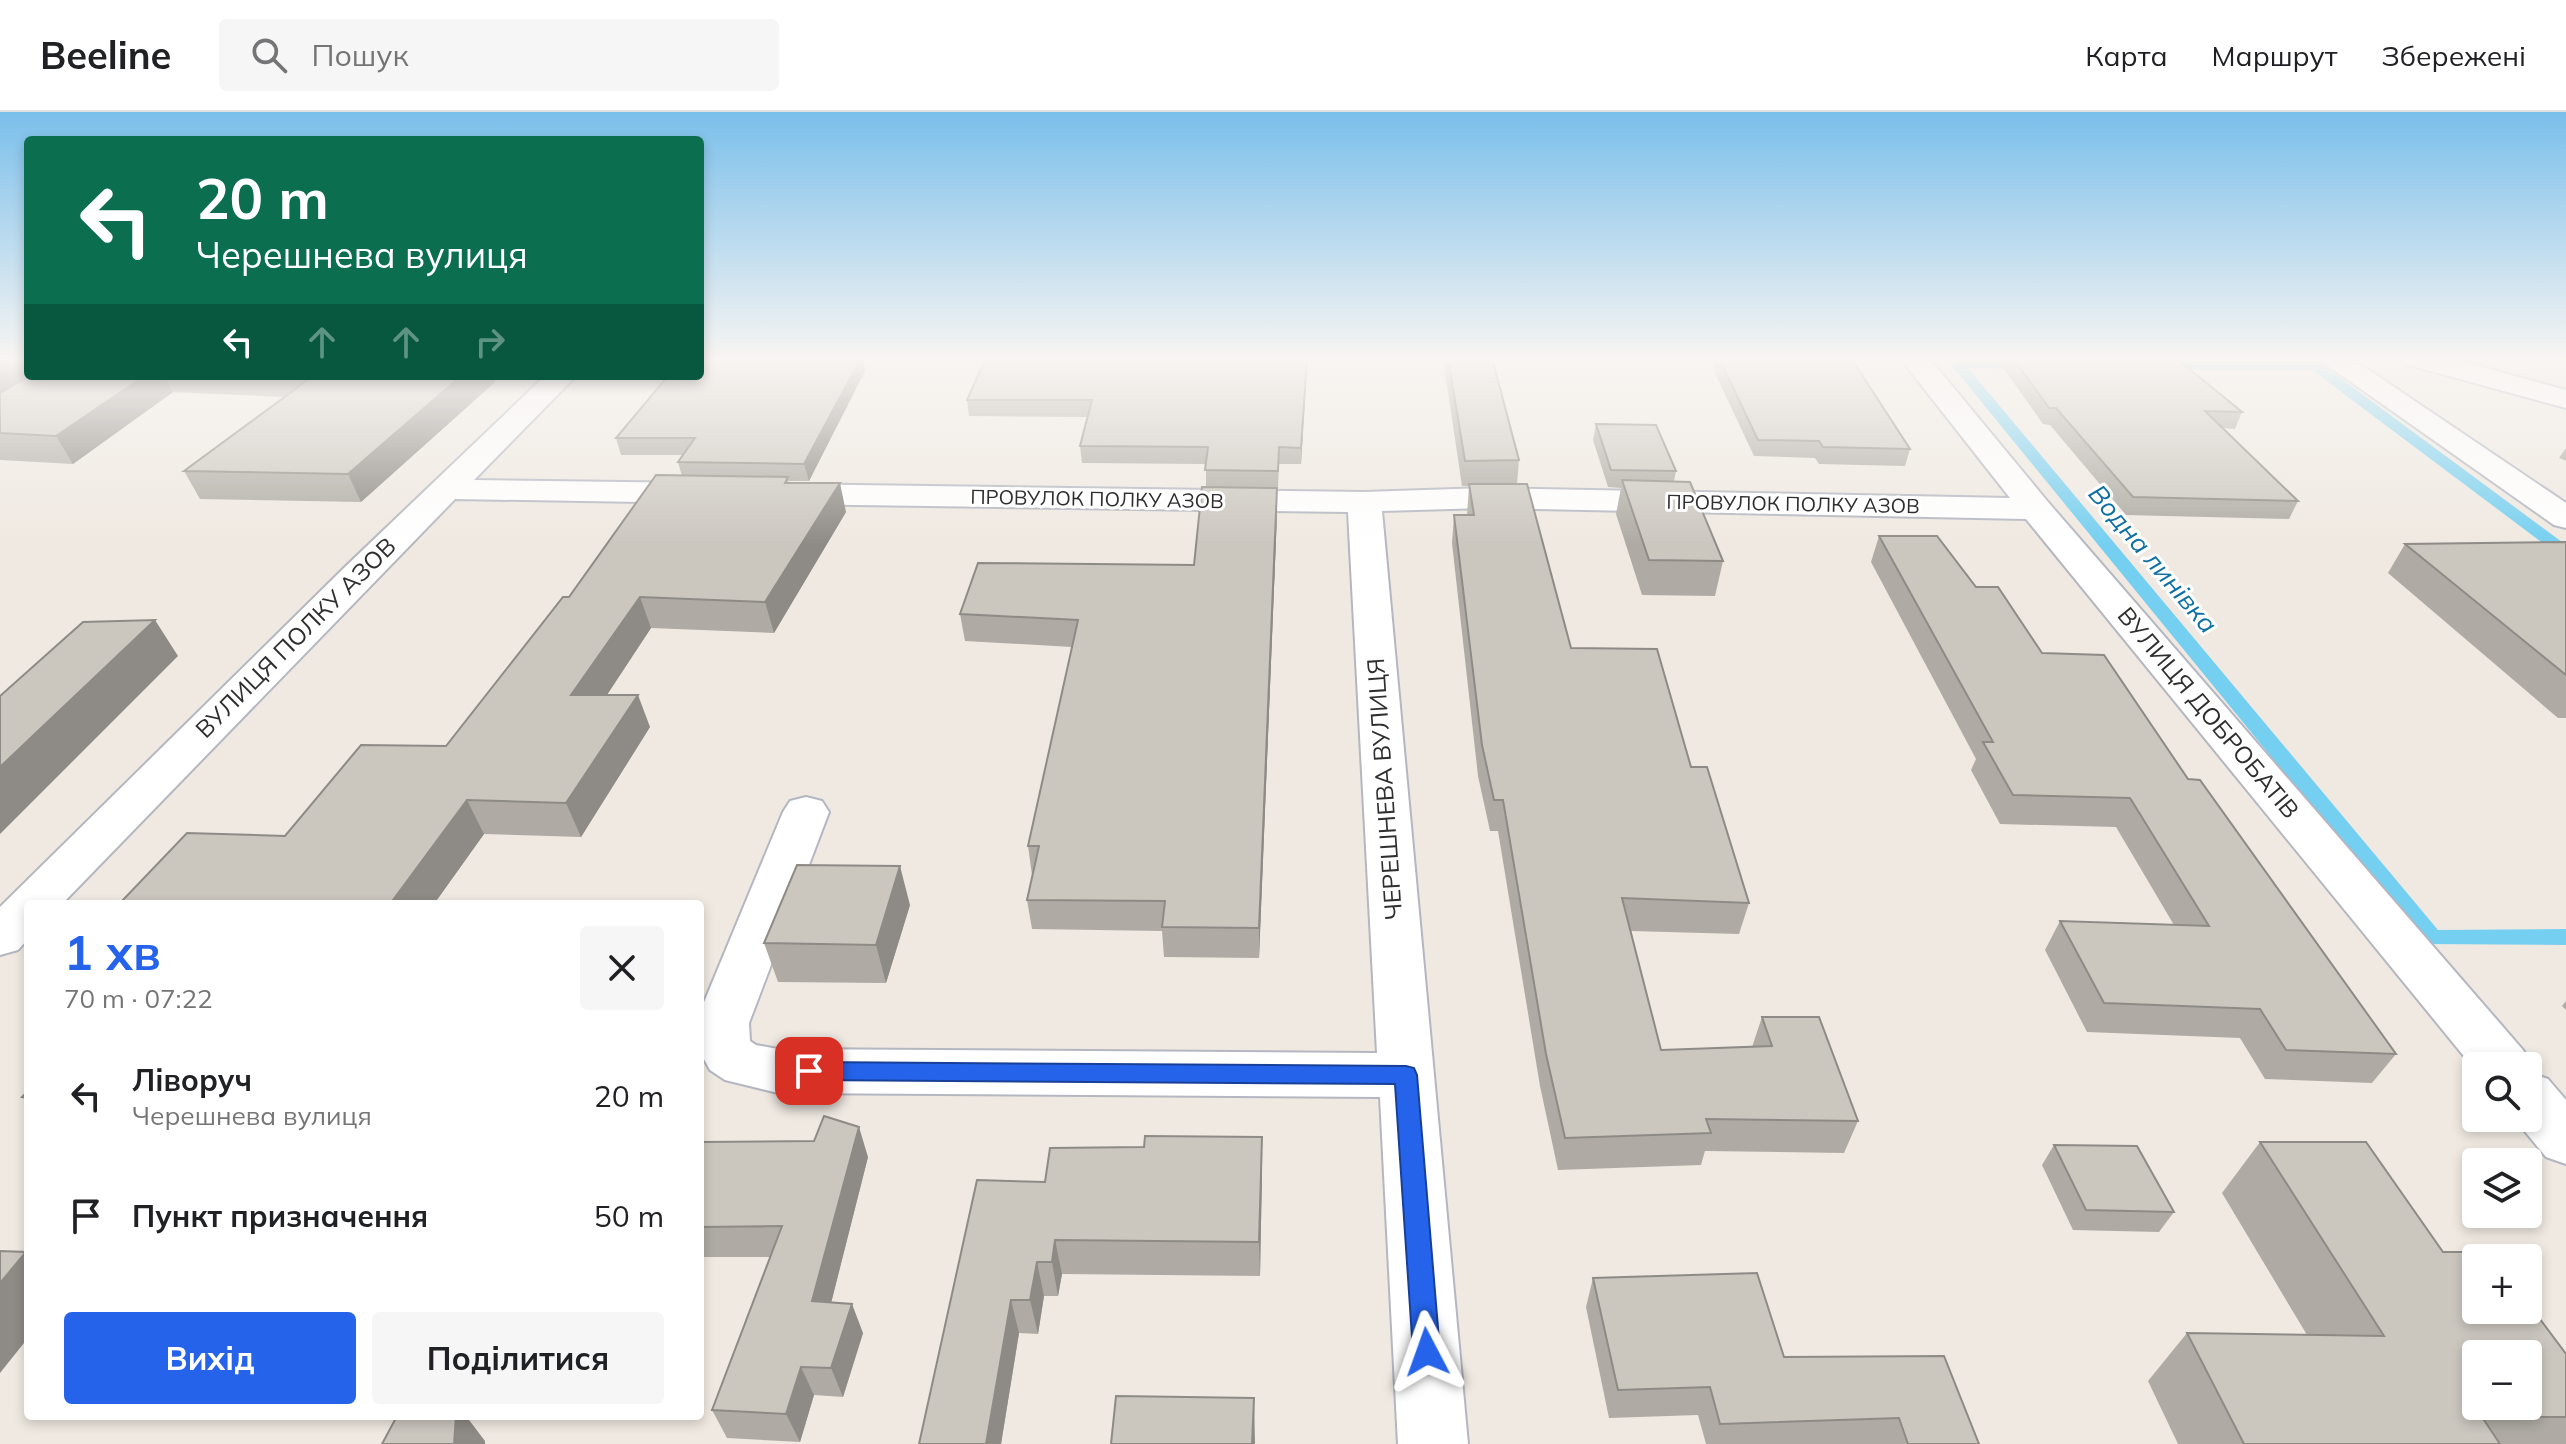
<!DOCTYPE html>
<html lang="uk">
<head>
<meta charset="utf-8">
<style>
	body { margin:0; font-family:Mulish,sans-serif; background:#f6f6f6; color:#202124; height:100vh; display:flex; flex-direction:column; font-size:30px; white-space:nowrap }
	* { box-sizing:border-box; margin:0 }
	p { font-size:26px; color:#757577 }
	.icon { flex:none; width:44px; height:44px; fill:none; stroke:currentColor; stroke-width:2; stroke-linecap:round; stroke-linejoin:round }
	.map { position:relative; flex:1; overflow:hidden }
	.sheet { position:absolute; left:24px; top:788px; width:680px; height:520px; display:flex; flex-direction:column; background:#fff; border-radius:8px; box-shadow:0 4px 12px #0003 }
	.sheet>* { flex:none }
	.hud { position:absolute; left:24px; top:24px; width:680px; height:244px; border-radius:8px; box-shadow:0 4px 12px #0003; background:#0b6e4f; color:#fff; overflow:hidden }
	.buttons { position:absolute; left:2462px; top:940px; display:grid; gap:16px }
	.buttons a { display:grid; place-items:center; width:80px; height:80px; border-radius:8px; background:#fff; box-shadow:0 4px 12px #0003; font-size:40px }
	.pin { position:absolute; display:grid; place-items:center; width:68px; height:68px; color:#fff; margin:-34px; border-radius:16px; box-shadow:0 4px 12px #0006 }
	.me { position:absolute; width:88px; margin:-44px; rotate:356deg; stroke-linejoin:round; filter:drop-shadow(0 0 6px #0008) }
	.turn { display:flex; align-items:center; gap:28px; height:168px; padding:0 40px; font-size:36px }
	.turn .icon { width:104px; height:104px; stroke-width:2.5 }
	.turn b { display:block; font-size:56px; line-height:68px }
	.lanes { display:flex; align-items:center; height:76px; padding:0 40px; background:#0003; justify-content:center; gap:40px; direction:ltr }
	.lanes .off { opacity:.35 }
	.round { display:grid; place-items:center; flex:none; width:84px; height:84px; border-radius:8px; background:#f6f6f6 }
	.summary { display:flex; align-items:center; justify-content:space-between; height:136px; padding:0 40px }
	h1 { font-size:48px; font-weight:700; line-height:60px; color:#2563eb }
	.primary-button { display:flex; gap:16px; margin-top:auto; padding:16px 40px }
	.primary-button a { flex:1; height:92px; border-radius:8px; background:#2563eb; color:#fff; font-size:32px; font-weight:700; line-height:92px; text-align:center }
	.primary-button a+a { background:#f6f6f6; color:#202124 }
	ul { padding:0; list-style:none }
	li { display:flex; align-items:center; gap:24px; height:120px; padding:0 40px }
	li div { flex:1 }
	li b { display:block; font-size:30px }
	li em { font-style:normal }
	header { display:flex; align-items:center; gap:48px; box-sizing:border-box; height:112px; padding:0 40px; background:#fff; border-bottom:2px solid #e0e0e0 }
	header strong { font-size:38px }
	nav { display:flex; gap:44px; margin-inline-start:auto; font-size:28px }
	.search { width:560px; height:72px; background:#f6f6f6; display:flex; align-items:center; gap:20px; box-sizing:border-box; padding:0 28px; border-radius:8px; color:#757577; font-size:30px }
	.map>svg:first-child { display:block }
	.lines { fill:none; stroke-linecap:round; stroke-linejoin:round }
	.stream { fill:#75cff0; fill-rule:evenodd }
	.minor-casing { stroke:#b4b7c1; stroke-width:4 }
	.minor { fill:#fff; fill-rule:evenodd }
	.wall { fill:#afaba4 }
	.shaded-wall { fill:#8e8b86 }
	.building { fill:#cbc7bf; stroke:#8e8b86; stroke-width:2; fill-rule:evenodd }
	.route { fill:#2563eb; stroke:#184099; stroke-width:2 }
	.labels { text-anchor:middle; stroke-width:6; stroke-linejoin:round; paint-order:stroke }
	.far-street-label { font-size:20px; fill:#2e2e2e; stroke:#fff }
	.street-label { font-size:24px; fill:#2e2e2e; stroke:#fff }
	.water-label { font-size:26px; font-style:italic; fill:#0d6fa3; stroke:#fff }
</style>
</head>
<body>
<header>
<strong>Beeline</strong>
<div class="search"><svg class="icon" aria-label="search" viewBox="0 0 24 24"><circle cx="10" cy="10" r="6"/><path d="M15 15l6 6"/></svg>Пошук</div>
<nav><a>Карта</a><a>Маршрут</a><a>Збережені</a></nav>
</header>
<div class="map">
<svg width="2566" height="1332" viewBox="0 0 2566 1332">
	<rect width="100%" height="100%" fill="#efe9e1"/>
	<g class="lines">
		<path class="stream" d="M1958 248 2031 250 2032 253 2026 257 1968 256 2438 818 2566 817V833L2424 832 1953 255 1952 252Z
			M2153 250 2320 251 2566 433V442L2556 441 2312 258 2158 257 2153 256Z"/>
		<defs>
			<path id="minor" d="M1900 246H1929L2048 390 2523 938 2531 954 2528 960 2548 967 2566 988V1052L2546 1045 2514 1006H2528V954H2476V959L2026 407 1485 396 1382 399 1468 1332H1398L1380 985 778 981 725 968 710 958 700 940V900L783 700 790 689 806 685 822 689 829 700 749 911 750 929 756 933 778 937 1377 941 1348 400 783 392 771 389 766 382 771 375 783 372 1364 380 1485 376 2010 386Z
				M2317 246H2351L2566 391V416L2554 413Z
				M2401 246H2449L2566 278V296L2405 252Z
				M545 264H576L474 368 702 371 714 374 719 381 714 388 702 391 455 387 62 792H28V827L18 838 0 843V795L344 456Z"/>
		</defs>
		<use href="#minor" class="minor-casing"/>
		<use href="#minor" class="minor"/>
	</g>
	<path class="wall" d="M0 246 28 264H493L495 270 361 390 200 387 184 359 284 285 173 280 73 352 0 348Z
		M1307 246 1301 352H1279L1278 376 1206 375V352L1082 351 1080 334 1088 305 969 304 967 288Z
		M1443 246H1492L1519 348 1517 372 1571 536 1691 655 1749 791 1739 822 1631 819 1661 938 1752 935 1762 905 1858 1009 1844 1041 1705 1039 1701 1053 1558 1058 1540 974 1498 719H1490L1478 664 1452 431 1454 403H1467L1469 374H1462Z
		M1716 246H1851L1910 337 1905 354 1819 352 1815 346 1754 344 1714 259Z
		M1996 246H2176L2242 300 2235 317 2222 316 2298 389 2289 407 2126 403 2050 313 2043 312Z
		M865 259 809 369H788L789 371 846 400 774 521 651 516 607 583 650 615 581 725 484 722 434 792 120 791 285 724 446 634 569 485 682 364 678 350 683 343H621L616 326Z
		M1596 312 1676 359 1674 369 1723 449 1715 484 1642 483 1616 402 1621 376 1608 375 1593 328Z
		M2566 336V349L2559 346Z
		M1277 376V402L1259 846 1164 845 1162 819 1032 817 1027 788 1032 763 1028 734 1072 535 965 529 960 502 1194 453Z
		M1879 424 1976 475 2042 541 2188 667 2396 942 2372 971 2265 967 2240 926 2087 920 2045 838 2060 809 2174 813 2116 715 2000 712 1971 658 1976 647 1871 450Z
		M2566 430V606H2558L2388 461 2405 432Z
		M910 793 886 871 778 870 764 831Z
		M2566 889V898L2562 894Z
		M700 1030 868 1045 831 1191 863 1221 843 1285 814 1283 800 1330 727 1326 712 1298 770 1145H700Z
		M2260 1030 2443 1140 2566 1242V1332H2178L2148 1269 2187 1221 2307 1223 2222 1081Z
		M2054 1033 2174 1100 2159 1120 2073 1118 2042 1053Z
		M1262 1060 1260 1164 1062 1162 1058 1184H1044L1038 1222 1019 1221 1001 1332H919L1045 1070Z
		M1593 1166 1784 1245 1979 1332H1706L1698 1303 1609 1306 1586 1195Z"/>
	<path class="shaded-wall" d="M7 246H28V264H37L0 286V250Z
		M861 246H863L865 259 809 369 804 352Z
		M1307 246V252L1301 352V336Z
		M144 264H164L173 280 73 352 56 324Z
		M461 264H493L495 270 361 390 348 362Z
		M840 371 846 400 774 521 765 490Z
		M1277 376V402L1259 846V816Z
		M640 485 651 516 585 616 571 583Z
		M155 508 178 544 0 722V655Z
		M638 583 650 615 581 725 566 691Z
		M467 688 484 722 434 792H390Z
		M900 754 910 793 886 871 876 833Z
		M859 1015 868 1045 824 1219 812 1189Z
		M1262 1025V1060L1260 1164 1259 1130Z
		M1055 1128 1062 1162 1058 1184 1052 1150Z
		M26 1140 28 1142V1226L0 1261V1171Z
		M1037 1150 1044 1184 1038 1222 1030 1188Z
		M1011 1188 1019 1221 1001 1332H986Z
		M852 1192 863 1221 843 1285 831 1256Z
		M801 1255 814 1283 800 1330 786 1302Z
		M1254 1286 1255 1332H1252Z
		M456 1304H466L485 1329V1332H454Z"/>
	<path class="building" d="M700 246H861L804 352 678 350 695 326H616L668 264H700Z
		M986 246H1307L1301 336 1279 335 1278 359 1205 358 1208 335 1080 334 1092 288H967Z
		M1448 246H1492L1519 348 1465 349Z
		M1719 246H1851L1910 337 1823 335 1819 329 1758 328Z
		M2013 246H2176L2242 300 2205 299 2298 389 2133 385 2056 296H2049Z
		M30 264H144L56 324 0 321V281Z
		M313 264H461L348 362 184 359Z
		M1596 312 1656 313 1676 359 1611 358Z
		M656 363 788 365 785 371H840L765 490 640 485 571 583H638L566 691 467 688 390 792 120 791 187 721 285 724 361 633 446 634 563 485H569Z
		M1622 368 1690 370 1723 449 1649 448Z
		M1469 372H1527L1571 536 1657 537 1691 655H1707L1749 791 1622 786 1661 938 1772 934 1762 905H1819L1858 1009 1706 1007 1711 1021 1565 1026 1546 942 1503 688H1494L1482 633 1454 403H1474Z
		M1202 375 1277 376 1259 816 1162 815 1165 789 1027 788 1039 734H1028L1078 508 960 502 978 451 1194 453Z
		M1879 424H1937L1976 475H1998L2042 541 2104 543 2188 667 2200 668 2396 942 2286 938 2260 897 2104 891 2060 809 2209 814 2130 686 2013 683 1983 630H1993Z
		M2566 430V563L2405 432Z
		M155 508 0 655V584L83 510Z
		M797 753 900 754 876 833 764 831Z
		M28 979V986L22 985Z
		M824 1004 859 1015 812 1189 852 1192 831 1256 801 1255 786 1302 712 1298 782 1114 700 1115V1030L814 1029Z
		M1145 1024 1262 1025 1259 1130 1055 1128 1052 1150H1037L1030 1188H1011L986 1332H919L977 1068 1045 1070 1050 1036 1144 1035Z
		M2260 1030H2366L2443 1140H2490L2495 1146H2476V1198H2528V1191L2566 1242V1305H2482L2500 1332H2244L2187 1221 2384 1224ZM2476 1242H2528V1294H2476Z
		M2054 1033 2137 1034 2174 1100 2086 1098Z
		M0 1139 26 1140 0 1171Z
		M1757 1161 1784 1245 1944 1244 1979 1332H1908L1899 1306 1720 1312 1710 1275 1618 1278 1593 1166Z
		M1116 1284 1254 1286 1252 1332H1111Z
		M397 1304H456L454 1332H382Z"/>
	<linearGradient id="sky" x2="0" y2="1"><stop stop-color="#7abfeb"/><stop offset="0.57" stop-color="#f8f5f2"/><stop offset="1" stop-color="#f8f5f2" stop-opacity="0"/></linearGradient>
	<rect width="2566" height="433" fill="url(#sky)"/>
	<path class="route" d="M809 950 1406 954 1414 956 1417 963 1440 1240 1436 1249 1427 1253 1417 1249 1413 1240 1395 972 809 968 801 965 798 959 801 953Z"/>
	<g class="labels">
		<g class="far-street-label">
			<text transform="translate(1097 387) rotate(1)" y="7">ПРОВУЛОК ПОЛКУ АЗОВ</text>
			<text transform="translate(1793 392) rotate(1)" y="7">ПРОВУЛОК ПОЛКУ АЗОВ</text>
		</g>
		<g class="street-label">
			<text transform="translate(296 526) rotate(-45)" y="8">ВУЛИЦЯ ПОЛКУ АЗОВ</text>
			<text transform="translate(2208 601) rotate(50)" y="8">ВУЛИЦЯ ДОБРОБАТІВ</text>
			<text transform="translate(1385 677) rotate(-94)" y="8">ЧЕРЕШНЕВА ВУЛИЦЯ</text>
		</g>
		<g class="water-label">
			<text transform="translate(2153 447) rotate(50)" y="9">Водна линівка</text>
		</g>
	</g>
</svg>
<div class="buttons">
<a><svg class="icon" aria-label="search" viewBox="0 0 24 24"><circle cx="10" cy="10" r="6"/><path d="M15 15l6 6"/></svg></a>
<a><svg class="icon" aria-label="layers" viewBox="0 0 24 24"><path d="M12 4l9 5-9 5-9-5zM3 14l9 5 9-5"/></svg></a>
<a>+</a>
<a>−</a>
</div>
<div class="pin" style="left:809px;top:959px;background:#d93025"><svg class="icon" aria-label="arrive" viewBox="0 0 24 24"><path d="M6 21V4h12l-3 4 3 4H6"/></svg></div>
<svg class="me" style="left:1427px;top:1240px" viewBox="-20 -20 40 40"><path d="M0-17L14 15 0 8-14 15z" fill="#2563eb" stroke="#fff" stroke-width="4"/></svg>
<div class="hud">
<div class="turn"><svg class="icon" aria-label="left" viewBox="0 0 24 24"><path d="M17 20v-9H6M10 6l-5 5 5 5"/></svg><div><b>20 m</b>Черешнева вулиця</div></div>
<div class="lanes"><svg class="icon" aria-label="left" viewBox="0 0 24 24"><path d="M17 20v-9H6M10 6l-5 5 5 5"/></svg><svg class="icon off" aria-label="ahead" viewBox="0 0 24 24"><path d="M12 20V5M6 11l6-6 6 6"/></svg><svg class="icon off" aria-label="ahead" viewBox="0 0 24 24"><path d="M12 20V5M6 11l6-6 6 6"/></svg><svg class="icon off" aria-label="right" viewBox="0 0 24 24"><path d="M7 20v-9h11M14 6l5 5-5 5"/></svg></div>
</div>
<section class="sheet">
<div class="summary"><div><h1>1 хв</h1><p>70 m · 07:22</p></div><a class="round"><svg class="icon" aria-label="close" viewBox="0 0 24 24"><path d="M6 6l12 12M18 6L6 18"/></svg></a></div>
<ul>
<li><svg class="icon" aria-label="left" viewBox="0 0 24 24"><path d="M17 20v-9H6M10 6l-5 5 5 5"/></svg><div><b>Ліворуч</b><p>Черешнева вулиця</p></div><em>20 m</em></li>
<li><svg class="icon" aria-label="arrive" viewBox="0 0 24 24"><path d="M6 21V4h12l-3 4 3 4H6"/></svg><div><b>Пункт призначення</b></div><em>50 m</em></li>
</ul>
<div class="primary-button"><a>Вихід</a><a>Поділитися</a></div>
</section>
</div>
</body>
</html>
